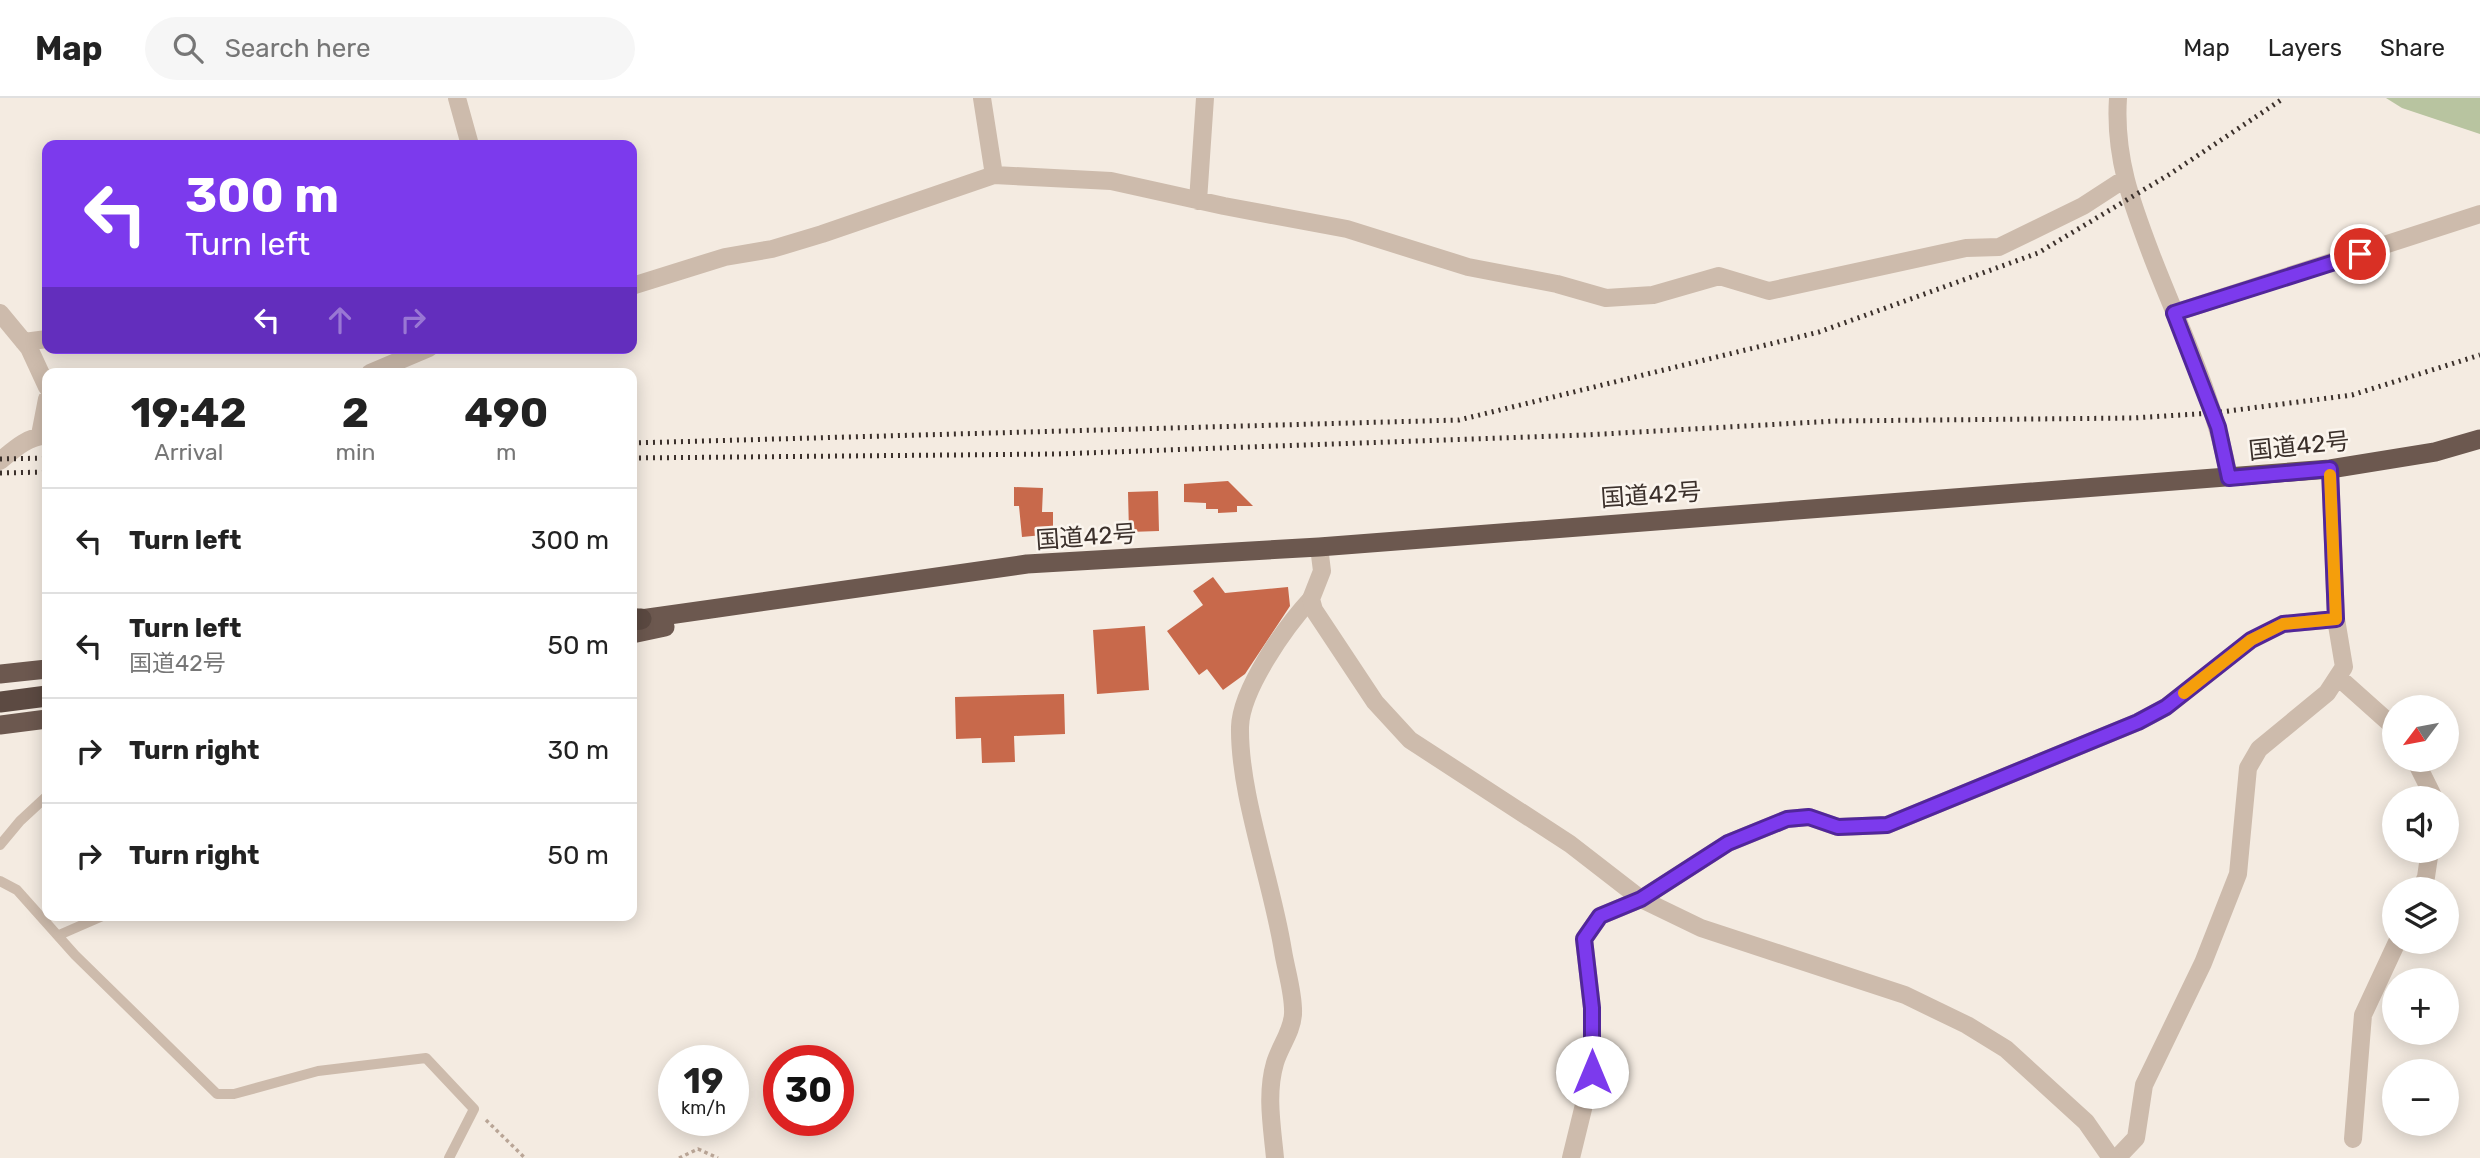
<!DOCTYPE html>
<html lang="en">
<head>
<meta charset="utf-8">
<style>
	body { margin:0; font-family:Rubik,"Noto Sans JP",sans-serif; background:#f6f6f6; color:#222; height:100vh; display:flex; flex-direction:column; font-size:26px; white-space:nowrap }
	* { box-sizing:border-box; margin:0 }
	p { font-size:23px; color:#767676 }
	.icon { flex:none; width:38px; height:38px; fill:none; stroke:currentColor; stroke-width:2; stroke-linecap:round; stroke-linejoin:round }
	.map { position:relative; flex:1; overflow:hidden }
	.panel { position:absolute; left:42px; top:270px; width:595px; height:553px; display:flex; flex-direction:column; background:#fff; border-radius:14px; box-shadow:0 4px 18px #0003 }
	.panel>* { flex:none }
	.hud { position:absolute; left:42px; top:42px; width:595px; height:214px; border-radius:14px; box-shadow:0 4px 18px #0003; background:#7c3aed; color:#fff; overflow:hidden }
	.needle { width:46px; rotate:238deg }
	.fabs { position:absolute; left:2382px; top:597px; display:grid; gap:14px }
	.fabs a { display:grid; place-items:center; width:77px; height:77px; border-radius:50%; background:#fff; box-shadow:0 4px 18px #0003; font-size:35px }
	.speed { position:absolute; left:658px; top:947px; display:flex; gap:14px; font-size:35px; font-weight:700; text-align:center }
	.speed>* { display:grid; place-content:center; width:91px; height:91px; border-radius:50%; background:#fff; box-shadow:0 4px 18px #0003; line-height:1 }
	.speed small { font-size:18px; font-weight:400 }
	.speed .limit { border:10px solid #d22; background:#fff; color:#111 }
	.pin { position:absolute; display:grid; place-items:center; width:60px; height:60px; color:#fff; margin:-30px; border:4px solid #fff; border-radius:50%; box-shadow:0 2px 7px #0007 }
	.me { position:absolute; width:77px; margin:-38px; rotate:0deg; stroke-linejoin:round; filter:drop-shadow(0 0 5px #0008) }
	.turn { display:flex; align-items:center; gap:24px; height:147px; padding:0 28px; font-size:32px }
	.turn .icon { width:91px; height:91px; stroke-width:2.5 }
	.turn b { display:block; font-size:49px; line-height:60px }
	.lanes { display:flex; align-items:center; height:66px; padding:0 28px; background:#0003; justify-content:center; gap:35px; direction:ltr }
	.lanes .off { opacity:.35 }
	.eta { display:flex; justify-content:space-evenly; align-items:center; height:119px; text-align:center }
	.eta b { font-size:42px; font-weight:700; line-height:49px }
	ul { padding:0; list-style:none }
	li { display:flex; align-items:center; gap:21px; height:105px; padding:0 28px; border-top:2px solid #e0e0e0 }
	li div { flex:1 }
	li b { display:block; font-size:26px }
	li em { font-style:normal }
	header { display:flex; align-items:center; gap:42px; box-sizing:border-box; height:98px; padding:0 35px; background:#fff; border-bottom:2px solid #e0e0e0 }
	header strong { font-size:33px }
	nav { display:flex; gap:38px; margin-inline-start:auto; font-size:24px }
	.search { width:490px; height:63px; background:#f6f6f6; display:flex; align-items:center; gap:18px; box-sizing:border-box; padding:0 24px; border-radius:38px; color:#767676; font-size:26px }
	.map>svg:first-child { display:block }
	.green { fill:#b8c4a0 }
	.building { fill:#c8694b }
	.lines { fill:none; stroke-linecap:round; stroke-linejoin:round }
	.path { stroke:#b9a596; stroke-width:3.5; stroke-dasharray:3.5 3.5; stroke-linecap:butt }
	.service { stroke:#cdbbac; stroke-width:10 }
	.minor { stroke:#cdbbac; stroke-width:18 }
	.tertiary { stroke:#cdbbac; stroke-width:18 }
	.trunk { stroke:#6c584f; stroke-width:19 }
	.motorway { stroke:#5c4a42; stroke-width:21 }
	.rail { stroke:#3b302b; stroke-width:5; stroke-dasharray:2 5; stroke-linecap:butt }
	.route-casing { stroke:#51269a; stroke-width:18 }
	.route { stroke:#7c3aed; stroke-width:12 }
	.slow { stroke:#f59e0b; stroke-width:12 }
	.labels { text-anchor:middle; stroke-width:5; stroke-linejoin:round; paint-order:stroke }
	.street-label { font-size:24px; fill:#3b302b; stroke:#fbf5ee }
</style>
</head>
<body>
<header>
<strong>Map</strong>
<div class="search"><svg class="icon" aria-label="search" viewBox="0 0 24 24"><circle cx="10" cy="10" r="6"/><path d="M15 15l6 6"/></svg>Search here</div>
<nav><a>Map</a><a>Layers</a><a>Share</a></nav>
</header>
<div class="map">
<svg width="2480" height="1060" viewBox="0 0 2480 1060">
	<rect width="100%" height="100%" fill="#f4ebe1"/>
	<path class="green" d="M2386 0H2480V36L2402 10Z"/>
	<path class="building" d="M1228 383 1253 408H1237V414L1218 415V411H1206V405L1184 404V386Z
		M1014 389 1043 390 1042 414H1053V436L1022 439 1019 408H1014Z
		M1158 393 1159 433 1129 434 1128 394Z
		M1213 479 1225 495 1288 489 1290 508 1245 576 1223 592 1207 571 1199 577 1167 533 1203 507 1193 493Z
		M1145 528 1149 592 1097 596 1093 532Z
		M1064 596 1065 636 1014 638 1015 664 982 665 981 640 956 641 955 599Z"/>
	<g class="lines">
		<path class="path" d="M486 1022 525 1060
			M679 1060 698 1051 718 1060"/>
		<path class="service" d="M0 747 20 723 47 698
			M0 783 17 792 75 857 217 996H234L318 973 426 960 474 1011 449 1060
			M59 837 105 817"/>
		<path class="minor" d="M457 0 470 47
			M982 0 994 77
			M2118 0C2114 60 2132 106 2153 161 2181 233 2216 304 2229 380
			M1198 103 1205 0
			M632 188 725 159 772 151 822 136 994 77 1111 83 1224 108 1347 131 1468 169 1557 186 1606 200 1653 197 1719 178 1769 193 1966 150 1999 149 2083 108 2123 82
			M0 215 29 250 47 289
			M2174 215 2480 116
			M24 244 47 241
			M370 275 429 250
			M40 337 47 301
			M0 363C13 352 29 337 47 338
			M2338 579 2394 629
			M2415 662 2434 700
			M2421 791 2426 779 2430 752
			M2353 1041 2363 917 2397 844
			M1275 1060C1272 1028 1266 996 1275 965 1280 948 1292 934 1293 916 1294 896 1286 872 1283 853 1272 783 1239 697 1240 629 1241 591 1286 528 1311 501
			M1571 1060 1592 974V910L1584 841 1600 818 1641 801 1728 745 1787 721 1809 719 1838 729 1887 727 2138 624 2166 609 2251 542 2283 526 2336 521
			M2117 1060 2136 1040 2144 987 2203 865 2238 776 2248 670 2259 651 2327 595 2344 569 2336 521 2330 371"/>
		<path class="tertiary" d="M1319 449 1322 473 1311 501 1314 512 1375 604 1410 642 1570 746 1641 801 1701 830 1905 897 1967 927 2006 951 2086 1024 2111 1060"/>
		<path class="trunk" d="M632 519 641 521 1027 466 1319 449 2330 371 2435 354 2480 341
			M632 536 665 529
			M0 576 47 571
			M0 627 47 621"/>
		<path class="motorway" d="M632 522 641 521
			M0 604 47 598"/>
		<path class="rail" d="M632 345 1459 322 1819 234 2038 155 2170 76 2284 0
			M632 360 1056 356 1585 337 1835 323 2133 320 2213 315 2352 297 2480 257
			M0 361 47 360
			M0 375 47 374"/>
	</g>
	<g class="lines">
		<defs>
			<path id="route" d="M1592 974V910L1584 841 1600 818 1641 801 1728 745 1787 721 1809 719 1838 729 1887 727 2138 624 2166 609 2251 542 2283 526 2336 521 2330 371 2229 380 2218 329 2174 215 2360 156"/>
		</defs>
		<use href="#route" class="route-casing"/>
		<use href="#route" class="route"/>
		<path class="slow" d="M2184 595 2251 542 2283 526 2336 521 2330 377"/>
	</g>
	<g class="labels">
		<g class="street-label">
			<text transform="translate(2299 348) rotate(-6)" y="8">国道42号</text>
			<text transform="translate(1651 397) rotate(-4)" y="8">国道42号</text>
			<text transform="translate(1086 439) rotate(-4)" y="8">国道42号</text>
		</g>
	</g>
</svg>
<div class="fabs">
<a><svg class="needle" viewBox="-14 -14 28 28"><path d="M0-13l5 13h-10z" fill="#e53935"/><path d="M0 13l5-13h-10z" fill="#767676"/></svg></a>
<a><svg class="icon" aria-label="sound" viewBox="0 0 24 24"><path d="M4 9h4l5-4v14l-5-4H4zM17 9q2 3 0 6"/></svg></a>
<a><svg class="icon" aria-label="layers" viewBox="0 0 24 24"><path d="M12 4l9 5-9 5-9-5zM3 14l9 5 9-5"/></svg></a>
<a>+</a>
<a>−</a>
</div>
<div class="speed"><div>19<small>km/h</small></div><div class="limit">30</div></div>
<div class="pin" style="left:2360px;top:156px;background:#d93025"><svg class="icon" aria-label="arrive" viewBox="0 0 24 24"><path d="M6 21V4h12l-3 4 3 4H6"/></svg></div>
<svg class="me" style="left:1592px;top:974px" viewBox="-20 -20 40 40"><circle r="19" fill="#fff"/><path d="M0-13L10 11 0 6-10 11z" fill="#7c3aed"/></svg>
<div class="hud">
<div class="turn"><svg class="icon" aria-label="left" viewBox="0 0 24 24"><path d="M17 20v-9H6M10 6l-5 5 5 5"/></svg><div><b>300 m</b>Turn left</div></div>
<div class="lanes"><svg class="icon" aria-label="left" viewBox="0 0 24 24"><path d="M17 20v-9H6M10 6l-5 5 5 5"/></svg><svg class="icon off" aria-label="ahead" viewBox="0 0 24 24"><path d="M12 20V5M6 11l6-6 6 6"/></svg><svg class="icon off" aria-label="right" viewBox="0 0 24 24"><path d="M7 20v-9h11M14 6l5 5-5 5"/></svg></div>
</div>
<section class="panel">
<div class="eta">
<div><b>19:42</b><p>Arrival</p></div>
<div><b>2</b><p>min</p></div>
<div><b>490</b><p>m</p></div>
</div>
<ul>
<li><svg class="icon" aria-label="left" viewBox="0 0 24 24"><path d="M17 20v-9H6M10 6l-5 5 5 5"/></svg><div><b>Turn left</b></div><em>300 m</em></li>
<li><svg class="icon" aria-label="left" viewBox="0 0 24 24"><path d="M17 20v-9H6M10 6l-5 5 5 5"/></svg><div><b>Turn left</b><p>国道42号</p></div><em>50 m</em></li>
<li><svg class="icon" aria-label="right" viewBox="0 0 24 24"><path d="M7 20v-9h11M14 6l5 5-5 5"/></svg><div><b>Turn right</b></div><em>30 m</em></li>
<li><svg class="icon" aria-label="right" viewBox="0 0 24 24"><path d="M7 20v-9h11M14 6l5 5-5 5"/></svg><div><b>Turn right</b></div><em>50 m</em></li>
</ul>
</section>
</div>
</body>
</html>
